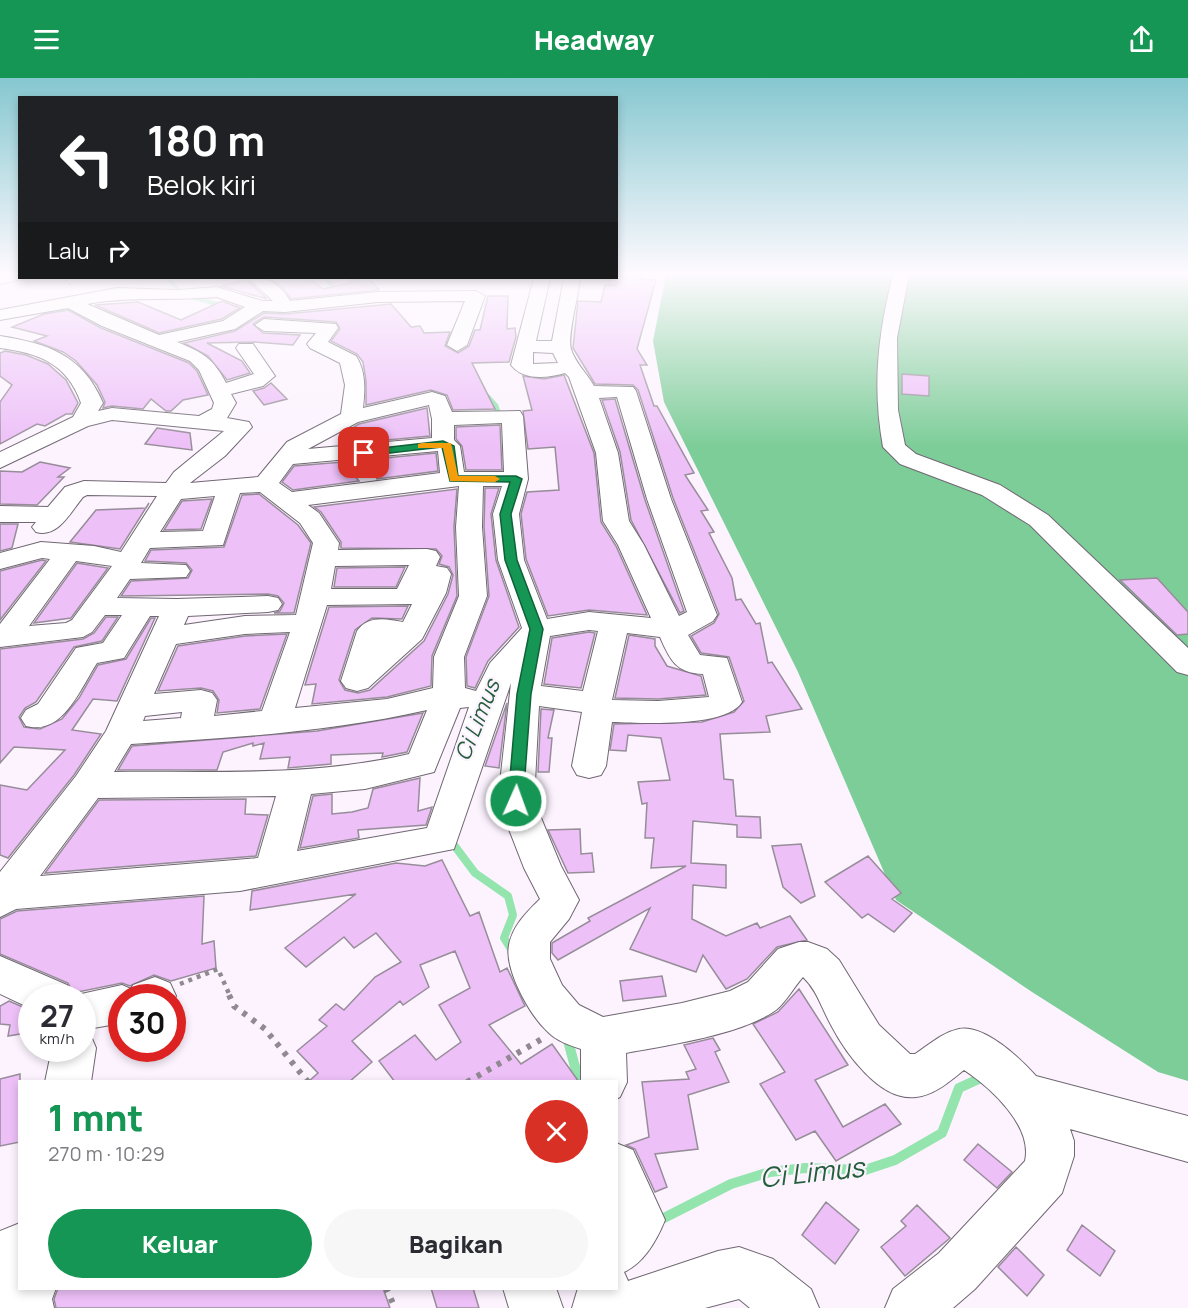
<!DOCTYPE html>
<html lang="id">
<head>
<meta charset="utf-8">
<style>
	body { margin:0; font-family:Manrope,sans-serif; background:#f7f7f7; color:#2b2b33; height:100vh; display:flex; flex-direction:column; font-size:22px; white-space:nowrap }
	* { box-sizing:border-box; margin:0 }
	p { font-size:20px; color:#7c7c81 }
	.icon { flex:none; width:33px; height:33px; fill:none; stroke:currentColor; stroke-width:2; stroke-linecap:round; stroke-linejoin:round }
	.map { position:relative; flex:1; overflow:hidden }
	.sheet { position:absolute; left:18px; top:1002px; width:600px; height:210px; display:flex; flex-direction:column; background:#fff; border-radius:0px; box-shadow:0 3px 9px #0003 }
	.sheet>* { flex:none }
	.top-card { position:absolute; left:18px; top:18px; width:600px; height:183px; border-radius:0px; box-shadow:0 3px 9px #0003; background:#202124; color:#fff; overflow:hidden }
	.speed { position:absolute; left:18px; top:906px; display:flex; gap:12px; font-size:30px; font-weight:700; text-align:center }
	.speed>* { display:grid; place-content:center; width:78px; height:78px; border-radius:50%; background:#fff; box-shadow:0 3px 9px #0003; line-height:1 }
	.speed small { font-size:15px; font-weight:400 }
	.speed .limit { border:9px solid #d22; background:#fff; color:#111 }
	.pin { position:absolute; display:grid; place-items:center; width:51px; height:51px; color:#fff; margin:-26px; border-radius:12px; box-shadow:0 3px 9px #0006 }
	.me { position:absolute; width:66px; margin:-33px; rotate:2deg; stroke-linejoin:round; filter:drop-shadow(0 0 4px #0008) }
	.turn { display:flex; align-items:center; gap:21px; height:126px; padding:0 30px; font-size:27px }
	.turn .icon { width:78px; height:78px; stroke-width:2.5 }
	.turn b { display:block; font-size:42px; line-height:51px }
	.then { display:flex; align-items:center; height:57px; padding:0 30px; background:#0003; gap:12px; font-size:22px }
	.round { display:grid; place-items:center; flex:none; width:63px; height:63px; border-radius:32px; background:#f7f7f7 }
	.summary { display:flex; align-items:center; justify-content:space-between; height:102px; padding:0 30px }
	h1 { font-size:36px; font-weight:800; line-height:45px; color:#159654 }
	.primary-button { display:flex; gap:12px; margin-top:auto; padding:12px 30px }
	.primary-button a { flex:1; height:69px; border-radius:36px; background:#159654; color:#fff; font-size:24px; font-weight:800; line-height:69px; text-align:center }
	.primary-button a+a { background:#f7f7f7; color:#2b2b33 }
	header { display:flex; justify-content:space-between; align-items:center; height:78px; padding:0 30px; background:#159654; color:#fff; font-size:27px; font-weight:800 }
	.map>svg:first-child { display:block }
	.forest { fill:#7dcd98 }
	.lines { fill:none; stroke-linecap:round; stroke-linejoin:round }
	.stream-far3 { stroke:#93e4ad; stroke-width:4 }
	.stream-far2 { stroke:#93e4ad; stroke-width:5 }
	.stream-far1 { stroke:#93e4ad; stroke-width:8 }
	.stream { stroke:#93e4ad; stroke-width:10 }
	.building { fill:#edc0f8; stroke:#978d99; stroke-width:1.5 }
	.minor-casing { stroke:#706773; stroke-width:2 }
	.path-far2 { stroke:#908991; stroke-width:2; stroke-dasharray:1.5 3; stroke-linecap:butt }
	.path-far1 { stroke:#908991; stroke-width:4.5; stroke-dasharray:4 5; stroke-linecap:butt }
	.path { stroke:#908991; stroke-width:6; stroke-dasharray:4.5 7; stroke-linecap:butt }
	.minor { fill:#fff; fill-rule:evenodd }
	.route { fill:#159654; stroke:#0e6237; stroke-width:1.5 }
	.slow { fill:#f59e0b }
	.labels { text-anchor:middle; stroke-width:4.5; stroke-linejoin:round; paint-order:stroke }
	.water-label { font-size:22px; font-style:italic; fill:#245e3b; stroke:#fcf3fe }
	.near-water-label { font-size:27px; font-style:italic; fill:#245e3b; stroke:#fcf3fe }
</style>
</head>
<body>
<header><svg class="icon" aria-label="menu" viewBox="0 0 24 24"><path d="M4 6h16M4 12h16M4 18h16"/></svg>Headway<svg class="icon" aria-label="share" viewBox="0 0 24 24"><path d="M12 15V3M7 8l5-5 5 5M5 13v7h14v-7"/></svg></header>
<div class="map">
<svg width="1188" height="1230" viewBox="0 0 1188 1230">
	<rect width="100%" height="100%" fill="#fcf3fe"/>
	<path class="forest" d="M666 197H1188V1003L1158 994 1032 914 896 822 798 594 664 324 653 263Z"/>
	<g class="lines">
		<path class="stream-far3" d="M168 200 181 214
			M325 200 344 220
			M190 219 245 233
			M255 234 283 233
			M484 314 489 320"/>
		<path class="stream-far2" d="M488 319 496 328 500 340"/>
		<path class="stream-far1" d="M451 763 475 795 508 818 513 837 504 860 513 874"/>
		<path class="stream" d="M567 959 579 1004
			M656 1144 731 1106 770 1094 805 1090 865 1092 895 1082 942 1055 959 1010 983 999"/>
	</g>
	<path class="building" d="M616 197H642L641 201 656 202 637 271 647 287H640L654 328H657L694 395 685 397 708 432 701 433 714 454 709 455 732 500 736 522 741 521 756 546 760 545 768 585 772 584 802 631 766 638 770 654 720 656 724 701 733 702 736 738 760 739 761 760 737 759V747L693 743 691 785 726 787V810L693 807 692 841 726 858 757 845 760 850 790 838 807 862 777 869 747 901 726 911 703 877 696 894 630 871 650 830 558 882 552 875V865L590 843 588 840 686 788 651 790 654 760H645L647 725 642 726 638 704 670 702 661 660 628 657 626 673 610 672 614 646 702 644 734 634 744 623 729 579 701 575 691 558 714 545 719 536 673 420 638 312 633 307 595 306 573 270 578 223 601 224 605 207H616Z
		M286 200H309L323 211 351 205 350 202 369 200 379 212 291 221 283 210 270 201Z
		M246 202 249 204 267 221 221 208Z
		M488 218H508L507 251 515 250 516 259 509 284 472 285 495 331 453 332 447 317 431 312 366 327V303L363 284 357 276 331 263 340 251 336 244 264 239 253 246 263 255 300 257 293 267 253 264 207 265 242 283 250 295 227 302 208 278 184 265 235 253 264 235 285 236 391 226 411 249 420 248 424 255 450 254 445 268 458 275 469 268 475 252H480Z
		M222 223 240 230 222 241 159 255 95 227 138 224 181 242Z
		M68 232 101 250 189 285 197 293 208 317 183 322 171 333H166L151 321 143 331 112 328 103 330 105 324 97 307 76 283 63 274 34 263 47 258 12 249 44 236Z
		M5 273 26 277 48 286 66 302 78 325 72 336H66L45 348 37 346 0 366V324L12 307 0 298V275Z
		M902 296 929 298V318L902 316Z
		M564 297 594 375 601 444 616 468 647 537 589 532 548 538 526 481 521 436 527 414 559 412 555 369 528 371 523 333 532 332 523 298 544 301Z
		M271 305 287 321 264 327 253 313 264 310Z
		M615 321 645 422 684 533 680 535 631 442 620 374 602 322Z
		M427 330 430 358 355 365 350 358 349 352 359 346Z
		M500 347 502 392H466L462 368 456 361V349Z
		M157 350 190 355 192 372 145 366Z
		M436 375 438 393 377 401 365 382Z
		M40 384 70 390 58 399H64L37 427 0 426V393L22 394Z
		M343 384 359 403 293 412 282 404 294 388Z
		M485 410H499L491 436 496 482 519 549 488 583 475 610 467 608 466 579 489 518 484 449Z
		M457 411 454 449 457 518 432 578 431 608 387 619 312 626 316 606 305 607 329 529 408 528 402 541 372 540 355 552 339 602 345 612 358 615 370 612 424 563 448 516 453 497 449 489 439 486 442 478 436 471 341 470V464L321 434 314 429Z
		M259 416 298 447 311 465 294 535H274L280 533 284 525 278 518 268 516 121 518 131 503 188 500 192 492 186 485 145 483 151 472 224 469 242 417Z
		M212 421 201 451 164 452 182 423Z
		M149 425 120 471 70 464 96 432 146 430Z
		M0 446H18L12 470 0 473Z
		M42 482 46 483 0 542V493Z
		M77 485 108 490 71 540 34 545Z
		M405 489 396 509H334L337 490Z
		M1157 500 1188 534V556L1177 557 1120 502Z
		M106 539H118L102 563 74 569 36 624 25 630 19 639 24 649 40 651 62 641 79 620 98 587 126 581 151 540H155L117 623 93 621 72 652 101 656 74 697 8 780 0 777V707L27 712 65 672 14 669 0 685V571L83 561 94 555Z
		M589 554 595 555 581 610 544 606 552 560Z
		M287 556 260 631 217 635 219 622 213 613 201 610 158 613 178 568 245 558Z
		M629 557 655 561V568L667 588 701 598 706 617 658 621 615 620Z
		M507 625 499 690 485 688Z
		M541 631 554 632 548 660H552L549 694H538Z
		M423 635 407 674 382 679 383 675 331 677V686L288 690 290 679 260 681 264 665 253 668V665L223 674 217 692H118L132 668 317 653Z
		M420 700 418 733 432 729 426 747 358 752 359 760 300 770 313 718 332 716V736L352 734 368 730 373 711Z
		M246 721 245 736 268 737 256 778 45 795 99 722Z
		M580 751 581 776 592 775 594 794 568 795 548 752Z
		M801 766 815 818 801 825 783 809 772 768Z
		M868 778 901 815 892 821 912 835 894 854 868 836 862 840 825 804Z
		M442 782 470 838 479 834 500 894 507 890 525 928 489 947 521 986 552 966 579 1004H395L379 983 415 957 436 982 461 964 439 927 470 910 455 873 420 887 429 909 403 927 400 923 352 963 372 984 349 1004H308L318 995 297 973 327 948 319 942 336 926 344 932 375 899 401 884 376 855 354 870 344 859 306 889 285 870 356 816 250 832 252 813 396 785 425 788Z
		M204 818 202 866 214 863 216 890 171 903 154 897 130 908 122 905 73 915 68 905 0 876V841L17 833Z
		M662 898 666 918 623 923 620 903Z
		M799 911 848 987 815 1002 843 1049 885 1026 901 1046 836 1083 815 1053 796 1062 760 1006 785 994 753 946 778 934Z
		M9 923 32 933V946H28L26 955 8 958 10 947 0 946V928Z
		M713 960 720 972 715 974 729 1004 688 1017 698 1071 655 1076 667 1109 655 1114 635 1071 626 1067 649 1059 642 1004 689 1001 686 994 696 991 684 967Z
		M20 996V1064L0 1068V1001Z
		M978 1066 1012 1094 997 1110 964 1082Z
		M826 1124 859 1152 835 1186 802 1157Z
		M917 1127 950 1160 905 1198 881 1169 906 1148 901 1143Z
		M1082 1147 1115 1173 1100 1198 1067 1172Z
		M1016 1169 1044 1197 1027 1218 998 1189Z
		M58 1210H383L390 1230H56L54 1221Z
		M431 1210H473L479 1230H437Z"/>
	<g class="lines">
		<defs>
			<path id="minor" d="M0 197H20V200H27L0 206Z
				M893 197H909L897 260 898 332 905 367 916 376 1000 407 1048 437 1188 570V597L1177 594 1030 447 982 417 900 386 883 369C872 308 878 256 893 197Z
				M248 200C267 198 280 206 290 223L378 214 476 213 485 218 467 267 457 273 447 267 465 223 378 224 285 234 263 233 235 251 177 264C202 274 214 281 226 305L254 296 236 270 239 266H253L275 298 263 308 231 316 236 325 227 340 249 344 252 349 225 378 190 405 258 399 287 364 341 336 345 307 340 285 310 270 307 266 316 255 264 253 255 247 264 241 336 246 338 250 328 264 356 278C366 293 365 312 363 330L432 314 445 318 452 334 520 333 523 338 528 401 519 436 524 482 547 541 589 534 651 540 618 467 603 443 596 375 569 299 565 295C548 300 523 303 511 287L534 200H550L536 263H552L564 200H580C579 215 567 259 571 271 575 285 587 295 594 308L633 309 636 313 671 421 717 537 713 543 688 557 700 577 727 580 742 624C726 650 642 645 612 644L606 688 601 697 589 700 577 697 572 688 582 634 539 628 534 723 561 788 579 822 569 841 550 864V881L562 907 579 927 603 939 682 925 730 913 748 904 778 871 799 864H808L827 871 839 882 879 947 910 976H915C929 967 941 955 959 951 984 946 1020 980 1036 998L1188 1038V1084L1070 1051 1074 1063V1078L1062 1115 975 1211 953 1230H885L893 1211 939 1175 1025 1083C1033 1048 991 1010 964 992 950 1003 935 1017 916 1019 880 1024 845 974 831 947 822 931 817 912 803 899 793 910 787 923 776 932 741 957 668 967 626 975L627 1004 620 1019 616 1021V1004H581V971C569 967 557 963 548 954 530 938 504 891 509 867 513 847 527 834 540 821L524 790 498 723 511 605 454 771 240 813 16 831 0 839V794L76 698 106 653 159 538H150L124 580 97 585C80 611 63 658 26 648L21 640 26 632 38 626 76 570 103 565 122 537H105L92 554 83 559 0 569V546L50 481 42 480 0 491V475L41 464 94 468 121 474 157 418 87 417 83 419C70 435 58 460 36 454L32 449 36 444H0V428L48 429 65 409 84 403 166 405 174 394 224 353 112 342 88 348 0 390V374L73 339 81 325C67 285 38 275 0 270V258C47 265 83 277 103 325L98 333 112 330 199 338 212 331 214 325 199 292 190 283 102 248 68 230 0 242V232L117 210 178 212 217 209 262 223H273ZM217 219 245 229 223 243 159 257 87 226C130 218 173 223 217 219ZM533 274 553 275 558 285 533 286ZM617 319 647 421 687 534 679 538 644 467 629 443 618 375 599 320ZM429 327 432 341V360L308 371 358 344ZM502 345 504 394H464L460 368 454 362V347ZM438 373 440 395 292 414 279 405 293 386ZM459 408 456 449 459 518 434 579 433 610 387 621 295 630 327 527 412 526 403 544C386 541 368 537 357 553L341 603 346 610 357 613 368 610 422 561 446 515 451 496 447 490 436 488 440 479 436 473 427 471 338 472 339 465 319 435 308 427ZM483 408H502L493 436 498 482 522 550 490 585 476 613 465 610 464 579 487 518 482 449ZM260 414 300 445 313 465 296 537 245 538 184 547 188 538 268 534 278 532 282 526 278 520 268 518 177 521 117 520 130 501 186 499 190 493 186 487 141 485 150 470 223 467 240 415ZM215 418 203 453 160 454 181 421ZM76 483 112 488 72 542 66 545 29 548ZM409 487 397 511H331L335 488ZM589 552 598 553 583 613 541 608 550 558ZM290 554 262 633 214 638 217 622 212 615 201 612 154 616 176 566 245 556ZM627 555 660 559C670 582 676 595 703 596L709 619 658 623 612 622ZM469 629 427 750 297 773 311 716 365 711 434 694 460 630ZM427 632 409 676C312 699 212 693 114 694L131 666C229 660 331 654 427 632ZM182 634 181 640 143 643 145 638ZM276 718 258 780 40 798 98 720Z
				M0 878 67 907 72 918 122 907 131 911 133 907 155 899 170 905 176 918 172 926V920H122V945L82 952V920H32V931L0 916Z
				M82 953 90 956 96 970 91 1004H45L52 970H82Z
				M616 1065 633 1072 665 1142C657 1162 644 1185 624 1194L628 1203 718 1173 739 1169 773 1181 811 1211 819 1230H750L739 1221 705 1230H572L578 1210H616Z
				M20 1145V1210H56L52 1221 54 1230H0V1153Z
				M503 1210H556L563 1230H509Z"/>
		</defs>
		<use href="#minor" class="minor-casing"/>
		<path class="path-far2" d="M62 200 72 208"/>
		<path class="path-far1" d="M180 906 218 891 230 918"/>
		<path class="path" d="M229 917 234 928 265 951 308 1004
			M467 1004 542 961
			M386 1210 395 1230"/>
		<use href="#minor" class="minor"/>
	</g>
	<linearGradient id="sky" x2="0" y2="1"><stop stop-color="#86c7d0"/><stop offset="0.53" stop-color="#fefaff"/><stop offset="1" stop-color="#fefaff" stop-opacity="0"/></linearGradient>
	<rect width="1188" height="369" fill="url(#sky)"/>
	<path class="route" d="M443 363 454 368 458 398H516L522 401 511 436 517 482 543 551 531 616 523 723 516 729 508 723 517 616 530 551 505 482 500 436 510 404 450 403 442 369 364 378 359 375 364 372Z"/>
	<path class="slow" d="M422 365H451L458 398H495L500 401 495 404 450 403 443 370H418V366Z"/>
	<g class="labels">
		<g class="water-label">
			<text transform="translate(477 642) rotate(-68)" y="8">Ci Limus</text>
		</g>
		<g class="near-water-label">
			<text transform="translate(812 1095) rotate(-6)" y="9">Ci Limus</text>
		</g>
	</g>
</svg>
<div class="speed"><div>27<small>km/h</small></div><div class="limit">30</div></div>
<div class="pin" style="left:364px;top:375px;background:#d93025"><svg class="icon" aria-label="arrive" viewBox="0 0 24 24"><path d="M6 21V4h12l-3 4 3 4H6"/></svg></div>
<svg class="me" style="left:516px;top:723px" viewBox="-20 -20 40 40"><circle r="17" fill="#159654" stroke="#fff" stroke-width="3"/><path d="M0-11L8 9 0 5-8 9z" fill="#fff"/></svg>
<div class="top-card">
<div class="turn"><svg class="icon" aria-label="left" viewBox="0 0 24 24"><path d="M17 20v-9H6M10 6l-5 5 5 5"/></svg><div><b>180 m</b>Belok kiri</div></div>
<div class="then">Lalu<svg class="icon" aria-label="right" viewBox="0 0 24 24"><path d="M7 20v-9h11M14 6l5 5-5 5"/></svg></div>
</div>
<section class="sheet">
<div class="summary"><div><h1>1 mnt</h1><p>270 m · 10:29</p></div><a class="round" style="background:#d93025;color:#fff"><svg class="icon" aria-label="close" viewBox="0 0 24 24"><path d="M6 6l12 12M18 6L6 18"/></svg></a></div>
<div class="primary-button"><a>Keluar</a><a>Bagikan</a></div>
</section>
</div>
</body>
</html>
